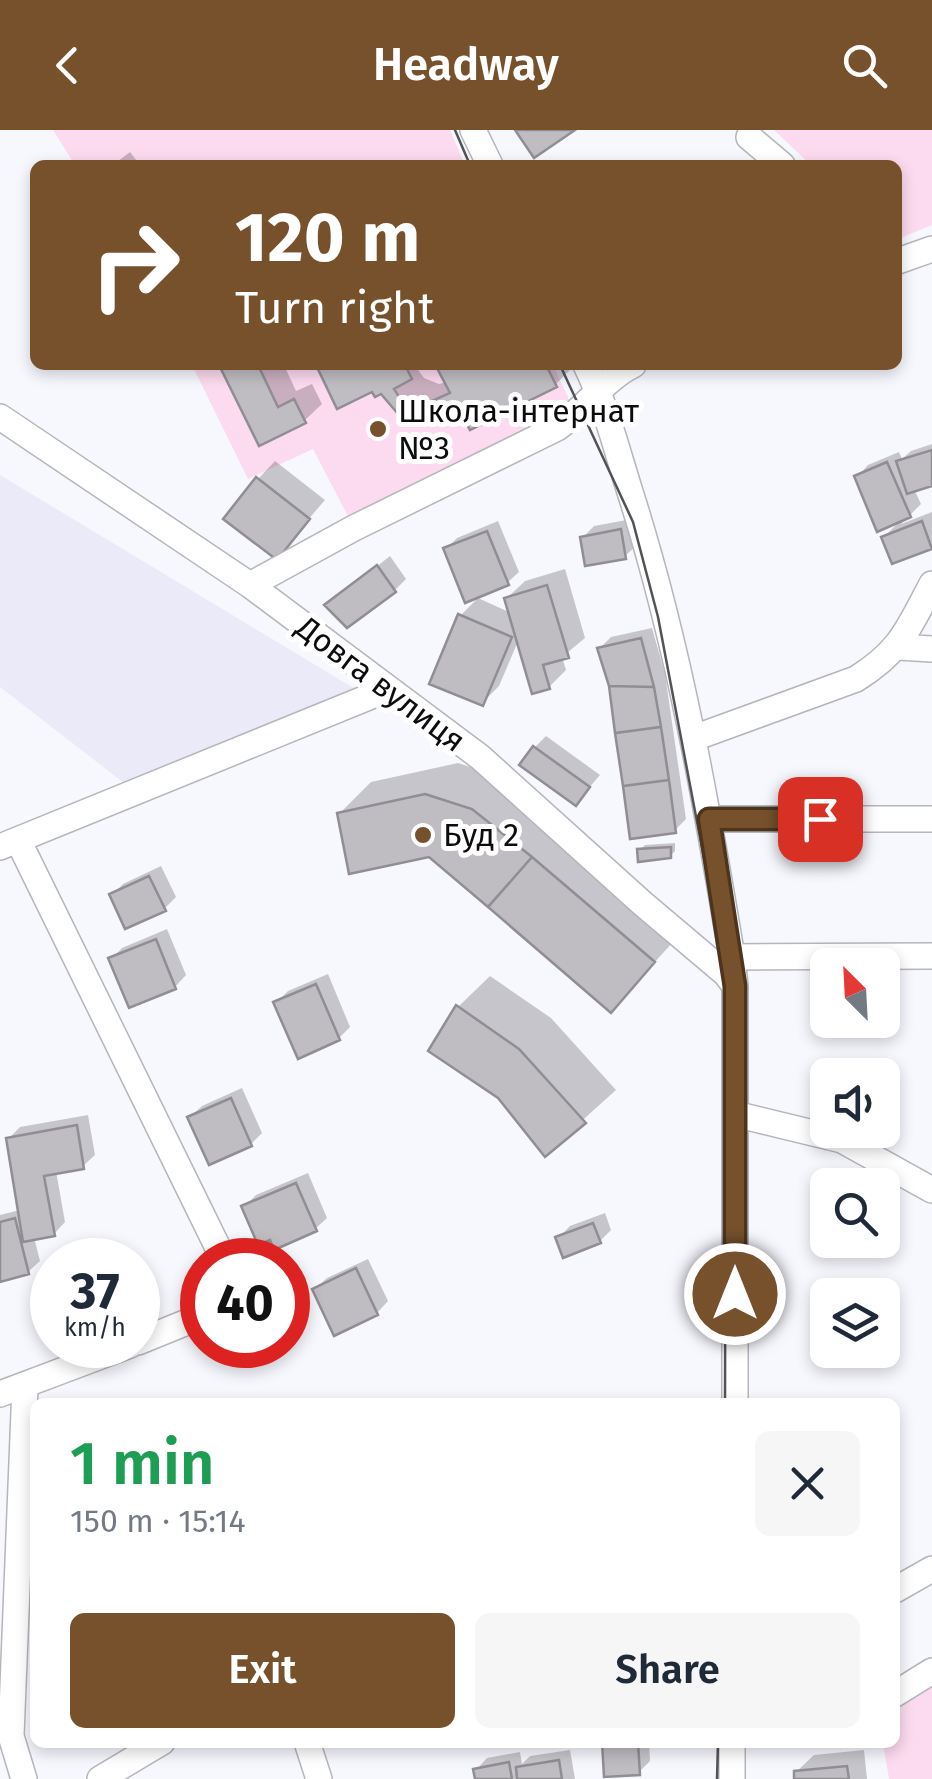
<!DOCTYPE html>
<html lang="en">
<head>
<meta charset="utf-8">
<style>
	body { margin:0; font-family:"Fira Sans",sans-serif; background:#f6f6f7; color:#1f2937; height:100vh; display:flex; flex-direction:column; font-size:38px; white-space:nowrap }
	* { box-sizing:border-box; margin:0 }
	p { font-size:32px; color:#747a83 }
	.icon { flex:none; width:55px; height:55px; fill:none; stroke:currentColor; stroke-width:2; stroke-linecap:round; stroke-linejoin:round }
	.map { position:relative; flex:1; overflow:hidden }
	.sheet { position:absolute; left:30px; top:1268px; width:870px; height:350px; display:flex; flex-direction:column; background:#fff; border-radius:15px; box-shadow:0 5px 15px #0003 }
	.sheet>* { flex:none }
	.banner { position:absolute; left:30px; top:30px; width:872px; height:210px; border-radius:15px; box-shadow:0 5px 15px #0003; background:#76512c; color:#fff; overflow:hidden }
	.needle { width:65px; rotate:336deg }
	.controls { position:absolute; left:810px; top:818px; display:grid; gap:20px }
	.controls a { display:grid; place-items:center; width:90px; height:90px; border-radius:15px; background:#fff; box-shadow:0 5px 15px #0003; font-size:50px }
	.speed { position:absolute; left:30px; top:1108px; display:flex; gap:20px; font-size:50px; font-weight:700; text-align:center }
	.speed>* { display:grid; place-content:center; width:130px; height:130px; border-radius:50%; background:#fff; box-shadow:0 5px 15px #0003; line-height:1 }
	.speed small { font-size:25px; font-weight:400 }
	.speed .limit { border:15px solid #d22; background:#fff; color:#111 }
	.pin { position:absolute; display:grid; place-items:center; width:85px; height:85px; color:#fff; margin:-42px; border-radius:20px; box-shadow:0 5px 15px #0006 }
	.me { position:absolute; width:110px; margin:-55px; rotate:0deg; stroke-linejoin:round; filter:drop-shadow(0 0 8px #0008) }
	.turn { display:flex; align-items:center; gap:35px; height:210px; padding:0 40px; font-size:45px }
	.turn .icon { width:130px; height:130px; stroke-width:2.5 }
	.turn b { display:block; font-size:70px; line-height:85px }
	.round { display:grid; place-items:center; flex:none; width:105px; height:105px; border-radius:15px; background:#f6f6f7 }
	.summary { display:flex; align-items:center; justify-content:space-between; height:170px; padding:0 40px }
	h1 { font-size:60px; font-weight:600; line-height:75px; color:#1e9e55 }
	.action { display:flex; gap:20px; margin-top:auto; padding:20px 40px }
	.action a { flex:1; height:115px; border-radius:15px; background:#76512c; color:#fff; font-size:40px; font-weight:600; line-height:115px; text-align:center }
	.action a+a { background:#f6f6f7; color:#1f2937 }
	header { display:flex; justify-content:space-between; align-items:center; height:130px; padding:0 40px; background:#76512c; color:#fff; font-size:45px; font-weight:600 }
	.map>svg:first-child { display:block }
	.built { fill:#eaeaf9 }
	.green { fill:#fcdaef }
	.shadow { fill:#0003 }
	.building { fill:#bfbcc2; stroke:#918e93; stroke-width:2.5 }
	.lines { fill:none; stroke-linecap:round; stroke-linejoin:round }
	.minor-casing { stroke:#b5b6bc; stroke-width:28 }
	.minor { stroke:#fff; stroke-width:25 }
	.tram { stroke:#535357; stroke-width:2.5 }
	.route-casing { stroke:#4d351d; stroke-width:25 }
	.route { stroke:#76512c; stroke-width:18 }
	.poi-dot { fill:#76512c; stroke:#fff; stroke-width:4 }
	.labels { text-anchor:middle; stroke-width:10; stroke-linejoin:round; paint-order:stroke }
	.poi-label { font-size:32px; fill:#0c0c0f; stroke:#fff; text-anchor:start }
	.street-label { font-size:32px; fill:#0c0c0f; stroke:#fff }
</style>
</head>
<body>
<header><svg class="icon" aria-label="back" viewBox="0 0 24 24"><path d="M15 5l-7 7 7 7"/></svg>Headway<svg class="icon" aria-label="search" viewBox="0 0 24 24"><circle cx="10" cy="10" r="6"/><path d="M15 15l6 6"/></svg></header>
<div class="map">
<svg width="932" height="1649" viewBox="0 0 932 1649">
	<rect width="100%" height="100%" fill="#f7f7fe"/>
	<path class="built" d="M0 345 355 559 124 653 0 557Z"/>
	<path class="green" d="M53 0H450L465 35H75Z
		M774 0H932V95L898 109V35H811Z
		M192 235H553L573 278 350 390 313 319 248 349Z
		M932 1551V1649H889L883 1613 895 1612V1567Z"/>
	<path class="shadow" d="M130 22 140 35H113Z
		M222 235H284L296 261 312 254 322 274 304 291 260 313Z
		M318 235H423L418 240 424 248 439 254 447 252 442 240 447 235H575L555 255 457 271 411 287 382 261Z
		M932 314V353L914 359 921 374 901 394 932 382V416L893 431 884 407 903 388 857 347 868 335 899 322 902 329 911 321Z
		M275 331 325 370 276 427 258 349Z
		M632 389 637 415 625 426 583 407 594 396Z
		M498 391 519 442 507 453 446 419 457 408Z
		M390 426 406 449 395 460 328 475Z
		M565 439 585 508 562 527 566 540 549 557 519 509 499 556 482 573 460 486 478 468 511 483 507 468 525 451Z
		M652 498 665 544 686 689 675 700 612 556 600 518 611 507Z
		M546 606 600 645 576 673 535 617Z
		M458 633 504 648 684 800 611 880 429 725 339 684 371 652Z
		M675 713V721L670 726 640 720 645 715Z
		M161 736 176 767 164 779 112 765 123 754Z
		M167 799 186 845 175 857 111 829 122 818Z
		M328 844 350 897 339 908 276 873 288 861Z
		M490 846 551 888 616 960 546 1023 458 877Z
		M242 958 262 1003 251 1014 190 987 202 976Z
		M88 985 95 1025 83 1036 56 1041 65 1092 54 1104 34 1107 40 1131 28 1142 0 1150V1085L20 1080 8 1009 20 997Z
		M308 1043 327 1088 315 1099 244 1077 256 1065Z
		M605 1083 611 1100 600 1111 558 1108 570 1096Z
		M368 1129 388 1171 377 1183 315 1159 327 1148Z
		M605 1612H649L650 1631 639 1642Z
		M570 1620 575 1649H477L476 1640 487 1628 520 1622 522 1634 530 1626Z
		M864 1620 867 1649H797L796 1642 814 1625Z"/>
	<path class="building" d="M515 0H575L534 28Z
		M219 235H258L278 277 294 269 306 293 259 316Z
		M316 235H405L412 249 394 259 401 270 415 276 423 275 450 263 438 240 448 235H546L557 257 470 300 456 274 441 283 411 290 399 285 381 264 375 267 372 262 337 279Z
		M932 320V356L907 364 896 331Z
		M887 332 911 387 877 402 854 346Z
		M256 347 310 389 277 430 223 389Z
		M922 391 932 419 892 434 881 407Z
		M621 399 626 429 585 436 580 407Z
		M487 401 509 455 465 473 443 418Z
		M377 435 396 462 347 498 324 475Z
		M547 455 569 528 543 535 550 559 532 564 504 468Z
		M458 484 512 507 483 576 429 554Z
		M641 508 654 557 609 556 597 518Z
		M609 556 654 557 661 597 615 603Z
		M661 597 669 650 623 656 615 603Z
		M533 616 590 657 576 676 519 635Z
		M669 650 676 703 630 709 623 656Z
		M425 664 472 679 532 727 488 777 429 727 349 744 337 683Z
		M671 717V728L638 732 637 719Z
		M532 727 655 832 611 883 488 777Z
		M149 746 166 781 125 799 109 764Z
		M156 809 176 859 129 878 108 828Z
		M316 854 340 910 298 929 273 872Z
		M456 875 519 919 586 993 545 1027 498 968 428 921Z
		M231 968 252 1016 209 1035 187 987Z
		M77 995 84 1039 44 1046 55 1106 23 1112 6 1008Z
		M296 1053 317 1101 274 1120 270 1110 258 1115 241 1076Z
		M15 1088 29 1144 0 1152V1092Z
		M593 1093 601 1113 563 1128 555 1107Z
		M356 1138 378 1185 334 1206 312 1159Z
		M602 1612H638L640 1645 604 1647Z
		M559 1630 562 1649H517L516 1637Z
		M509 1632 512 1649H475L473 1639Z
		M847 1636 849 1649H794V1641Z"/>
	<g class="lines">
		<defs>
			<path id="minor" d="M473 0 490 35
				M749 7 782 35
				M898 131 932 119
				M586 235C606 276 617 321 631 365 679 516 706 671 732 827L735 856V1272
				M0 287 250 455 480 627 642 773 726 844 735 856
				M250 455 354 398 557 298C584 279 606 248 633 235
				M899 517 932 519
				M694 608 856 549C901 521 908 499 932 454
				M709 689H932
				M18 710 224 1130
				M0 717 386 560
				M732 827 932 826
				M735 984 842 1010 932 1060
				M138 1212 202 1186
				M0 1264 130 1215
				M895 1460 932 1439
				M895 1564 932 1541
				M307 1612 319 1649
				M732 1612V1649
				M24 1649 11 1606 25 1257
				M100 1649 162 1612"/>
		</defs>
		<use href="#minor" class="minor-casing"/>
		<use href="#minor" class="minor"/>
		<path class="tram" d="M455 0 470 35
			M560 235 633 392 658 487 726 844 725 1272
			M717 1649 718 1612"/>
	</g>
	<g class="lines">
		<defs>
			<path id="route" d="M735 1164V856L709 689H820"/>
		</defs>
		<use href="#route" class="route-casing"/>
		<use href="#route" class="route"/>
	</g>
	<g class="poi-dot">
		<circle cx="378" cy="299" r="10"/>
		<circle cx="423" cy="705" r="10"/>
	</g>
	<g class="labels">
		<g class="poi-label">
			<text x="398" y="292">Школа-інтернат<tspan x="398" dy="37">№3</tspan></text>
			<text x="443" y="716">Буд 2</text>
		</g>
		<g class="street-label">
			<text transform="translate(381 554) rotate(37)" y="11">Довга вулиця</text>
		</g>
	</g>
</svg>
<div class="controls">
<a><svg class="needle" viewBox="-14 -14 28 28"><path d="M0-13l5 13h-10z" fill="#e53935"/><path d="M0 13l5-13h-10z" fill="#747a83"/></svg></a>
<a><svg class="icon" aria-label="sound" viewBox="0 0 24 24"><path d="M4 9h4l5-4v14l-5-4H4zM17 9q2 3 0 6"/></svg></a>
<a><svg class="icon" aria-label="search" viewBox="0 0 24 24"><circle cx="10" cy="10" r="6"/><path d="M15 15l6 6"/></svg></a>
<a><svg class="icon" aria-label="layers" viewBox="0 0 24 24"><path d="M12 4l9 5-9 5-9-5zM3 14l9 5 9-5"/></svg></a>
</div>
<div class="speed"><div>37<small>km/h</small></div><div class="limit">40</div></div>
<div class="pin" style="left:820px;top:689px;background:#d93025"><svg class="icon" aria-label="arrive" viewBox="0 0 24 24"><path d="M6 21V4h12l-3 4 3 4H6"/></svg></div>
<svg class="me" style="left:735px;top:1164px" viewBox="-20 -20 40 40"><circle r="17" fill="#76512c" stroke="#fff" stroke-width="3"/><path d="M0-11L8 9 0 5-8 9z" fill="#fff"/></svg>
<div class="banner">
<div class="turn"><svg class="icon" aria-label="right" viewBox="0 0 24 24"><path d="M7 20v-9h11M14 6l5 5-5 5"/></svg><div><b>120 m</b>Turn right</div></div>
</div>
<section class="sheet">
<div class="summary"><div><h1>1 min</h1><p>150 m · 15:14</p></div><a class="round"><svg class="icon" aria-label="close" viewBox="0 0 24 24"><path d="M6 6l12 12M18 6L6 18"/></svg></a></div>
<div class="action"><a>Exit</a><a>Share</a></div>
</section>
</div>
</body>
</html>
